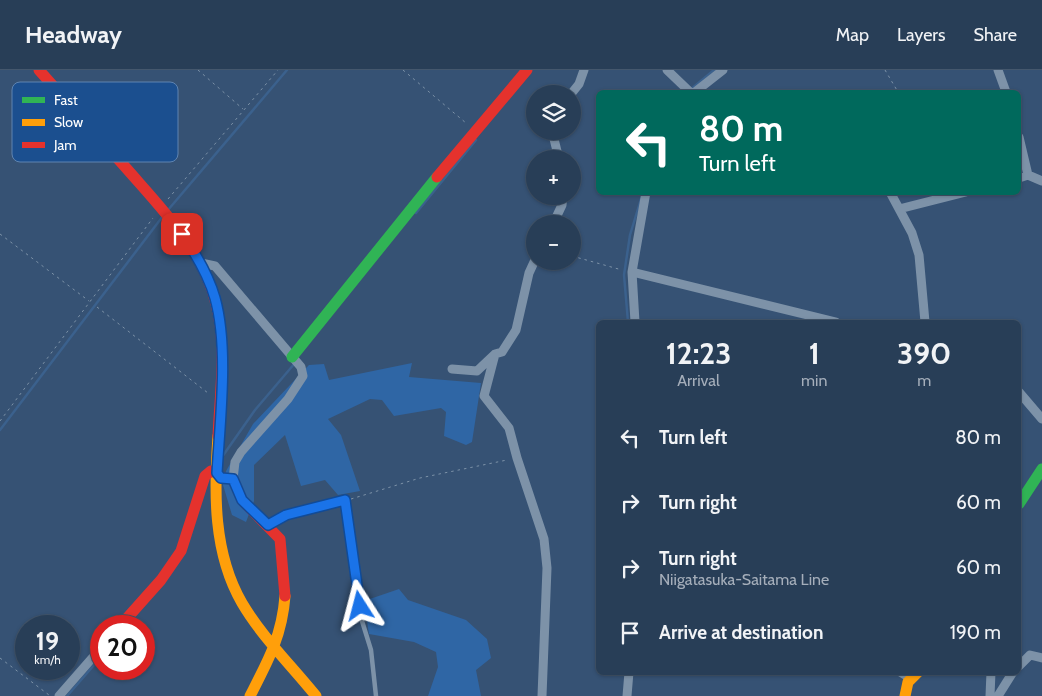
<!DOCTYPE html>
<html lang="en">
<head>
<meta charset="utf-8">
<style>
	body { margin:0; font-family:Cabin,sans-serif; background:#30455d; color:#f1f3f6; height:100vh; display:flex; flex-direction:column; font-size:19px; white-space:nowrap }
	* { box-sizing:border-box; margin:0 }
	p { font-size:16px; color:#a5aeba }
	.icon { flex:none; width:28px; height:28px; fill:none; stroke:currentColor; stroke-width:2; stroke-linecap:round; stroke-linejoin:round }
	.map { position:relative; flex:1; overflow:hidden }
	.drawer { position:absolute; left:596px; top:250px; width:425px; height:355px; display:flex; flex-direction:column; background:#283e57; border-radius:8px; box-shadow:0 1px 4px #0004,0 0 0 1px #44576d }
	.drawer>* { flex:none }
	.banner { position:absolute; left:596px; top:20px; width:425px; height:105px; border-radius:8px; box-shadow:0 1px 4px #0004,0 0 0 1px #44576d; background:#00695c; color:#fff; overflow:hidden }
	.controls { position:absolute; left:526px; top:15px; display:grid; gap:10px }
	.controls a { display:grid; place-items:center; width:55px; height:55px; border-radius:50%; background:#283e57; box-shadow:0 1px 4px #0004,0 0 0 1px #44576d; font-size:25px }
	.speed { position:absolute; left:15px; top:545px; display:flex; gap:10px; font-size:25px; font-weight:700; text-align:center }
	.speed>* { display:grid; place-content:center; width:65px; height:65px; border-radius:50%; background:#283e57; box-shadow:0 1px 4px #0004,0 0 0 1px #44576d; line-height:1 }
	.speed small { font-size:12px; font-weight:400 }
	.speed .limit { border:8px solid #d22; background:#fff; color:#111 }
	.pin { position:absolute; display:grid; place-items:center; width:42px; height:42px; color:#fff; margin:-21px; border-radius:10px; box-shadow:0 2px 8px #0006 }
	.me { position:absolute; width:55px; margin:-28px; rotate:351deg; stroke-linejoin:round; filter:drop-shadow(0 0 4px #0008) }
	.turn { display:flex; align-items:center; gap:18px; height:105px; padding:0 20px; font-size:22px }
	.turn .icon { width:65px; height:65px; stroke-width:2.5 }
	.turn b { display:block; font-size:35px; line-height:42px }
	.eta { display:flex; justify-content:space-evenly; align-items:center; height:85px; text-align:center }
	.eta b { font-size:30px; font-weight:800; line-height:35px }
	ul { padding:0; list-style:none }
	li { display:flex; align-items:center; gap:15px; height:65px; padding:0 20px }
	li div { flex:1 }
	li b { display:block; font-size:19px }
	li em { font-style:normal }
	header { display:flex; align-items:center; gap:30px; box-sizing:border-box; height:70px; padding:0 25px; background:#283e57; border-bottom:1px solid #44576d }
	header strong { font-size:24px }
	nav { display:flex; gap:28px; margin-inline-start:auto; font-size:18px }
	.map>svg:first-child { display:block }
	.green { fill:#2f66a5 }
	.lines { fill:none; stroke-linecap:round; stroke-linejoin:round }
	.stream { stroke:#3b618d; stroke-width:2.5 }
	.path { stroke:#7d92a8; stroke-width:1; stroke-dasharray:2.5 4; stroke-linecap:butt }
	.lane { stroke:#7d92a8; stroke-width:4.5 }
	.street { stroke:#7d92a8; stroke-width:9 }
	.fast { stroke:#30b455; stroke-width:11 }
	.slow { stroke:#ff9f0a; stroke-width:11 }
	.jam { stroke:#e5322d; stroke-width:11 }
	.route-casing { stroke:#114b97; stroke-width:12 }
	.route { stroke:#1a73e8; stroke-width:9 }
	.key { fill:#1b4f8f; stroke:#5f84b1; stroke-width:1 }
	.key-label { font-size:14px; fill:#fff }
</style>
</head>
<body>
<header>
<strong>Headway</strong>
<nav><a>Map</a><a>Layers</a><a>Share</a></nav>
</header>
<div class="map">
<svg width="1042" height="626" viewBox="0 0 1042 626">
	<rect width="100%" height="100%" fill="#365274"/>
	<path class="green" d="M412 293 409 307 481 313 472 372 466 375 444 366 446 342 441 338 394 346 382 330 370 329 328 349 341 365 360 421 338 425 325 410 301 416 285 365 254 395V431L246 452 232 445 223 415 226 401 253 354 309 295 324 294 329 310Z
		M399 519 408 530 466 550 487 569 491 588 476 600 481 626H428L438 597 436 582 414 572 369 564 364 531Z"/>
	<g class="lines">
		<path class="stream" d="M690 20 714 0
			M168 140 287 0
			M416 143 476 70
			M628 252 624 205 630 165 641 129
			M0 360 163 146
			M222 387 255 340 295 293
			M67 626 101 587"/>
		<path class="path" d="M198 0 243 39
			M403 0 466 53
			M885 0 898 22
			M168 129 278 0
			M0 164 89 231
			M572 186 622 200
			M97 237 208 323
			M0 351 153 148
			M351 429 420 408 507 390
			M0 588 49 625"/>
		<path class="lane" d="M286 445 345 430 352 490 362 551 371 580 376 626"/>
		<path class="street" d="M667 0 690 22
			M998 0 1006 22
			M695 22 723 0
			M571 24 579 14 584 0
			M552 61 559 89
			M1019 67 1028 105
			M1019 108 1028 105 1042 111
			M890 122 912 163 919 185 925 252
			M899 139 966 122
			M553 154 562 135 563 126
			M201 193 215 196 301 297 303 306 288 329 241 382 235 392 233 409
			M632 202 836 252
			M635 252 632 202 646 122
			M495 284 484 326 509 358 517 388 544 469 547 498 542 626
			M452 299 477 301 495 284 502 282 516 260 529 203 535 190
			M1019 322 1042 349
			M268 455 286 445
			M1019 596 1030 585 1042 588
			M900 602 910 608
			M59 626 101 578
			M627 626 629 602
			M990 626 991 602
			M998 626 1013 602"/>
		<path class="fast" d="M292 287 437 107
			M1019 434 1042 399"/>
		<path class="slow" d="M218 366C214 422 213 483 242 533 262 567 291 595 316 626
			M250 626C268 591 282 566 285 526
			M905 626 908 612 918 602"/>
		<path class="jam" d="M39 0C68 33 98 66 127 99 162 139 203 180 216 234 227 276 220 323 218 366
			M437 107 527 0
			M120 556 161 510 181 481 205 406 211 401 217 403 221 408 233 409 242 430 280 469 285 526"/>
	</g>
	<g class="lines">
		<defs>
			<path id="route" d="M182 164C196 184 208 204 215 228 229 278 220 350 217 403L221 408 233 409 242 430 268 455 286 445 345 430 360 536"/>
		</defs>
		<use href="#route" class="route-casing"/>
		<use href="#route" class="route"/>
	</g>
	<rect x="12" y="12" width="166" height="80" rx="8" class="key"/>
	<rect x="22" y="27" width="23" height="6" fill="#30b455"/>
	<rect x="22" y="49" width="23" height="7" fill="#ff9f0a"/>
	<rect x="22" y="72" width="23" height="6" fill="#e5322d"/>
	<g class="key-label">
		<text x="54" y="35">Fast</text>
		<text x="54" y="57">Slow</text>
		<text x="54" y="80">Jam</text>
	</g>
</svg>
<div class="controls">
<a><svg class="icon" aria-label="layers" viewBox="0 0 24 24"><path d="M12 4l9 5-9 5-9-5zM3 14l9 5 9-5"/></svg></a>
<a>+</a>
<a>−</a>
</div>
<div class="speed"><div>19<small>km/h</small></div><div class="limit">20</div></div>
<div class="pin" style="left:182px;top:164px;background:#d93025"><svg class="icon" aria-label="arrive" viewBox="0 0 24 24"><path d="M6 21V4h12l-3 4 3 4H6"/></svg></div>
<svg class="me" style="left:360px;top:536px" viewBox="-20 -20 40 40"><path d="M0-17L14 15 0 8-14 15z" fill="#1a73e8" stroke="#fff" stroke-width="4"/></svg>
<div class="banner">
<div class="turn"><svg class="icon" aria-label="left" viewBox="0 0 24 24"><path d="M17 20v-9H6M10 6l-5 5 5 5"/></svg><div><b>80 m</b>Turn left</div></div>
</div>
<section class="drawer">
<div class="eta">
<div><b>12:23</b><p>Arrival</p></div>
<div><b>1</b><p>min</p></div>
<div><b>390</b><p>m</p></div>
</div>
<ul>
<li><svg class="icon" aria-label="left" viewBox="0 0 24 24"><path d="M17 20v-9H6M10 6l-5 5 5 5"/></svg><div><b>Turn left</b></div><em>80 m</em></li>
<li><svg class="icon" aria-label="right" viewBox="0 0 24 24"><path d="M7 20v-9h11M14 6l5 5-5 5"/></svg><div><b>Turn right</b></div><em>60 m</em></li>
<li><svg class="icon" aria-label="right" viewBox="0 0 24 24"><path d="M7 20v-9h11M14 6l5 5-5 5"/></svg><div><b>Turn right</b><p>Niigatasuka-Saitama Line</p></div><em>60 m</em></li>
<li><svg class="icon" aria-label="arrive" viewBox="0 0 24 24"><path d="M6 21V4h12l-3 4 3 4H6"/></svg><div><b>Arrive at destination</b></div><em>190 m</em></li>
</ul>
</section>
</div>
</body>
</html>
